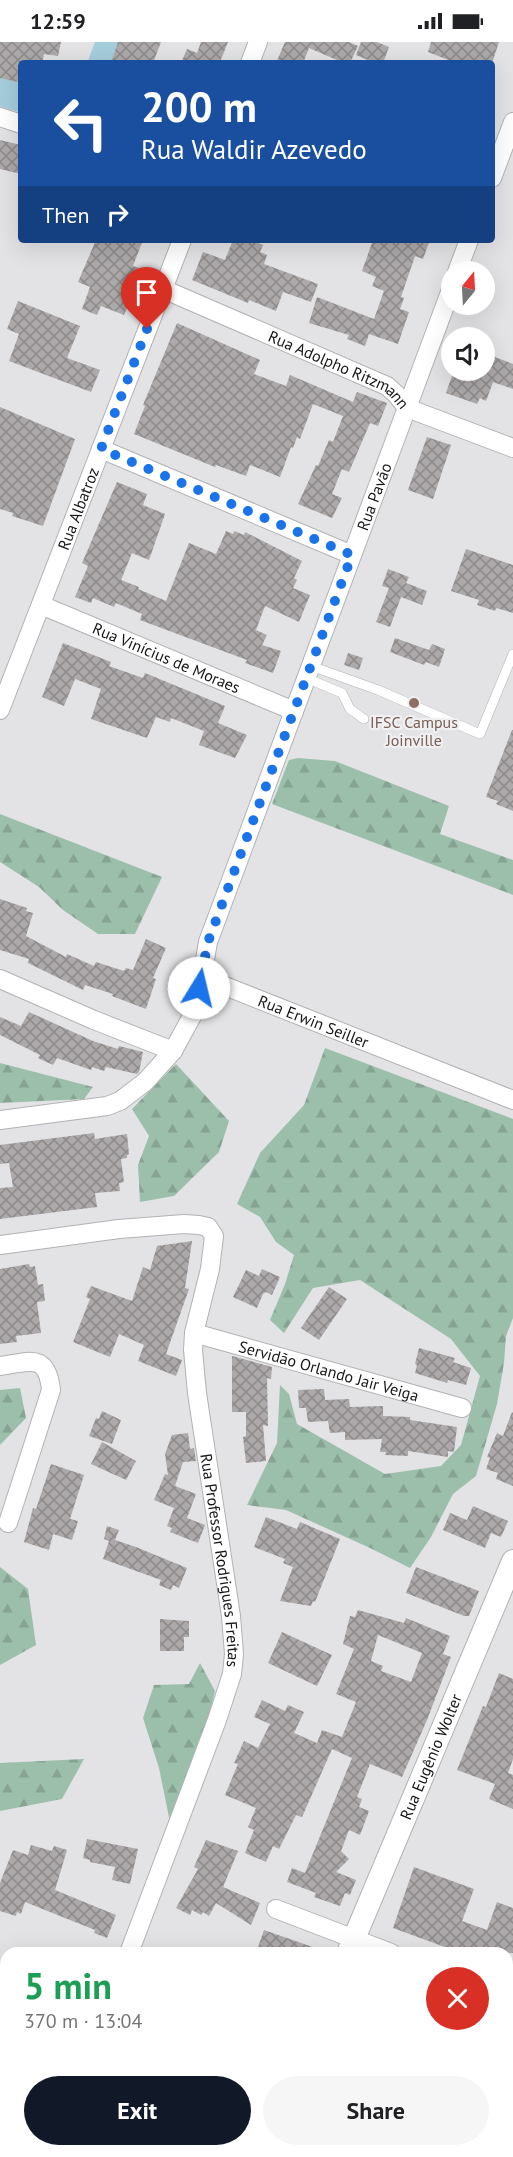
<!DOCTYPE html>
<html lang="en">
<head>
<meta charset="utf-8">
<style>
	body { margin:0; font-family:"PT Sans",sans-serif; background:#f6f6f6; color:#202124; height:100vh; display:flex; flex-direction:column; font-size:22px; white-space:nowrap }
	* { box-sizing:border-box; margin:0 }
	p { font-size:20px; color:#757577 }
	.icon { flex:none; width:33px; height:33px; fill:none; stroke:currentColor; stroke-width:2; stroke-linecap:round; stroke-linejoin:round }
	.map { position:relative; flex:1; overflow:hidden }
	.panel { position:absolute; left:0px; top:1905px; width:513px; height:210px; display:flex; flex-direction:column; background:#fff; border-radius:18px 18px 0 0; box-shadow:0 6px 24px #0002 }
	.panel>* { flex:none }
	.hud { position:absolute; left:18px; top:18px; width:477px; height:183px; border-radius:6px; box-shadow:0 6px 24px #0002; background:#1a4fa0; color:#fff; overflow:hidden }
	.needle { width:39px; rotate:18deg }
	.buttons { position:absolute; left:441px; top:219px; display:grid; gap:12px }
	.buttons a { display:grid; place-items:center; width:54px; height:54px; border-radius:50%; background:#fff; box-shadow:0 6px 24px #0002; font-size:30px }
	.pin { position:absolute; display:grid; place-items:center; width:51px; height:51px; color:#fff; margin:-62px -26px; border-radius:50% 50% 50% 0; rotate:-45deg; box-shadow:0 0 6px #0007 }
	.pin .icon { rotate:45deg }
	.me { position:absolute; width:66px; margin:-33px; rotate:9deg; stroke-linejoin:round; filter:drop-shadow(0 0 4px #0008) }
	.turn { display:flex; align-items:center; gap:21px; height:126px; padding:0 24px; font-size:27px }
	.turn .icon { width:78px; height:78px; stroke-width:2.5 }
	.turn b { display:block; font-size:42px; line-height:51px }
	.then { display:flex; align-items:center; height:57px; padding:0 24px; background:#0003; gap:12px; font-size:22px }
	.round { display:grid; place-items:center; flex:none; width:63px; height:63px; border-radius:32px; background:#f6f6f6 }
	.summary { display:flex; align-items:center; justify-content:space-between; height:102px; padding:0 24px }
	h1 { font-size:36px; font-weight:700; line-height:45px; color:#1e9e55 }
	.primary-button { display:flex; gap:12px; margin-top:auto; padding:12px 24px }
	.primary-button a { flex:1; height:69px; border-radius:36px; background:#111827; color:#fff; font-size:24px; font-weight:700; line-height:69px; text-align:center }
	.primary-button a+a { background:#f6f6f6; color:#202124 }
	.status { display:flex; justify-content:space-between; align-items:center; height:42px; padding:0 30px; background:#fff; direction:ltr }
	.status svg { height:16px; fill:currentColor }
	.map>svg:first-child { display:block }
	.forest { fill:url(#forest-firs) }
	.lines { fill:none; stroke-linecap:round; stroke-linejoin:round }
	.river { stroke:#a5cddc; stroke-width:28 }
	.building { fill:url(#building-cross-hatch); fill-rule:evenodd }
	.service-casing { stroke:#b2b2b5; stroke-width:10 }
	.minor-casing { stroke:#b2b2b5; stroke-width:20 }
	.tertiary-casing { stroke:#b2b2b5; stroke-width:24 }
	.service { stroke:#fff; stroke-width:9 }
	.minor { stroke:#fff; stroke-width:18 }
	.tertiary { stroke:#fff; stroke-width:22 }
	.route { stroke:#1a73e8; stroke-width:10; stroke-dasharray:0 18 }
	.education-dot { fill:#8d6e63; stroke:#f0f0f3; stroke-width:2 }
	.labels { text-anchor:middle; stroke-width:4.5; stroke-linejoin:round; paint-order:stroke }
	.street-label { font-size:16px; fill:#171718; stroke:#f0f0f3 }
	.education-label { font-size:16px; fill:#785e54; stroke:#f0f0f3 }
</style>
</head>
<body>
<div class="status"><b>12:59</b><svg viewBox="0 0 49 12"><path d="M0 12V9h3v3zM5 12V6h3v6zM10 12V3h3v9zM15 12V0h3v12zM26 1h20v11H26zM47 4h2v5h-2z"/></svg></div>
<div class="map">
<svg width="513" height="2115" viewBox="0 0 513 2115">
	<defs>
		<pattern id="forest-firs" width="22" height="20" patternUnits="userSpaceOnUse" patternTransform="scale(1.5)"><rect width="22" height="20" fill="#9cbfac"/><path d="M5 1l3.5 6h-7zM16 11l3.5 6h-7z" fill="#86a393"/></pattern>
		<pattern id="building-cross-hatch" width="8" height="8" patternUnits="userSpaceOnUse" patternTransform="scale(1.5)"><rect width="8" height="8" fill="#ada9aa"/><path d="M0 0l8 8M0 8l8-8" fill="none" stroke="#8c8989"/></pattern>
	</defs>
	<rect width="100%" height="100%" fill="#e3e3e6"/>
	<path class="forest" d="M298 716 335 719 449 764 440 792 513 818V853L272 762 289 718Z
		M0 772 162 835 135 892H98L63 868 39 845 0 820Z
		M325 1006 513 1077V1276L506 1294 504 1321 497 1362 476 1434 453 1452 431 1495 410 1526 370 1506 286 1468 247 1463 277 1401 280 1343 289 1352 297 1382 385 1432 441 1424 461 1403 480 1334 451 1297 360 1238 313 1246 284 1291 270 1278 285 1242 294 1213 276 1200 260 1175 237 1162 260 1111 304 1063Z
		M0 1021 93 1045 84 1057 0 1061Z
		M176 1022 229 1079 219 1110 174 1154 140 1160 138 1123 149 1094 132 1067Z
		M20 1346 26 1376 0 1403V1348Z
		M0 1525 28 1547 36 1603 0 1623Z
		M200 1621 215 1649 206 1687 171 1785 159 1726 143 1676 154 1643 189 1642Z
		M84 1717 62 1757 0 1769V1721Z"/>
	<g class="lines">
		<path class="river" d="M102 21 110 0
			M0 50 21 56"/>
	</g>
	<path class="building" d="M0 0H61L58 14 44 12 42 21H21V41L0 36Z
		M118 0H161L153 21H111Z
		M201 0H228L220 20 221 21H181L187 7 197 11Z
		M285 0H349L358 4 350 21H344L309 6 303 21H276Z
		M361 0H377L389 5 383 21H375L356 13Z
		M431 0H499L492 21H456L428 10Z
		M0 98 21 103V132L0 127Z
		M96 198H143L133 224 139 226 130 250 133 251 124 273 101 264 97 273 82 267 90 245 78 240Z
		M233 198H251L263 203 260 210 267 213 264 222 318 242 311 260 283 250 276 269 249 258 248 261 192 238 203 210 225 218Z
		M373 198H430L423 217 415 214 401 255 404 256 400 267 409 270 398 302 369 292 365 304 347 297 349 293 309 281 317 255 374 277 384 249 372 244 376 235 362 229Z
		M18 259 80 284 67 316 100 328 91 350 9 319 19 292 7 287Z
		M177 281 260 318 254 332 286 344 290 333 353 360 357 350 387 361 378 384 370 381 349 430 342 427 332 452 342 456 332 476 298 462 316 423 318 424 329 398 333 400 343 374 313 362 300 397 297 395 293 406 291 405 280 435 250 423 246 434 216 423 215 425 134 392 145 364 143 363Z
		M484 311 513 322V347L493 340 486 359 480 356 477 362 446 351 454 328H484Z
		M0 365 75 397 43 484 12 474 13 471 0 467Z
		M427 395 451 403 433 457 408 448Z
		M117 440 147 452 143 463 165 472 149 518 132 511 121 538 139 545 138 547 166 559 189 501 216 512 226 489 233 492 234 489 244 493 245 490 302 519 294 536 297 538 293 546 310 553 299 580 265 564 256 588 267 593 262 603 281 609 273 631 245 621 247 618 140 578 142 572 116 561 114 565 93 556 91 561 75 555 88 524 82 521Z
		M466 507 513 523V571L496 566 495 569 477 563 479 558 451 549Z
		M388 527 409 535 406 541 427 549 422 563 401 555 390 585 376 580 389 546 382 544Z
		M395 596 429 608 432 602 445 607 439 625 426 620 424 623 390 610Z
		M63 601 111 620 109 624 143 636 145 631 225 664 218 681 247 693 235 716 199 703 204 689 171 676 170 680 156 675 147 696 91 677 101 647 75 637 64 664 42 655Z
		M348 611 363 616 359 628 344 623Z
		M512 688H513V769L496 762 498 759 486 755Z
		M0 857 27 866 26 869 33 871 26 894 66 915 67 912 94 924 96 920 124 929 126 926 133 928 146 897 166 906 153 936 156 937 146 967 112 954 113 952 85 943 83 948 28 921 29 917 0 908Z
		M29 970 93 999 118 1007 119 1004 143 1010 139 1030 137 1032 106 1025 104 1029 92 1025 91 1028 57 1016 53 1023 38 1016 40 1013 0 993V975L21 984Z
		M94 1091 95 1097 127 1092 129 1112 127 1113V1116L121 1117 124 1140 119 1141 120 1149 95 1151 97 1165 0 1177V1146L13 1145 9 1121 0 1122V1103Z
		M192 1199 185 1246 189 1247 166 1312 182 1318 176 1334 138 1319 144 1303 119 1292 110 1315 73 1300 90 1257 86 1255 91 1244 132 1259 143 1225 150 1228 157 1204Z
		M29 1222 30 1225 35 1224 38 1243 43 1242 45 1259 37 1260 41 1291 16 1294 17 1300 0 1302V1227Z
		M262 1227 280 1235 272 1253 266 1250 263 1252 257 1266 233 1255 246 1228 259 1234Z
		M329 1245 347 1257 319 1298 301 1286Z
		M419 1306 455 1316 453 1320 471 1326 466 1343 448 1338 447 1341 415 1331 417 1323 415 1322Z
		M232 1314 272 1325 271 1337 267 1336 268 1384 263 1383 266 1419 246 1421 243 1395 246 1394V1370H232Z
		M324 1347 325 1358 349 1357 350 1365 383 1364V1374L410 1375V1378L457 1385 454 1410 448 1409V1415L408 1409V1414L385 1413 386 1410H380L382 1397 345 1398V1390L330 1391 328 1379 308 1380 306 1366H299L298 1348Z
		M102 1369 121 1378 112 1402 89 1394 96 1376 99 1377Z
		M512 1370 513 1371V1444L496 1437 498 1431 486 1427 490 1416 487 1415 497 1391 503 1394Z
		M188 1391 190 1407 194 1406 196 1419 183 1420 175 1444 196 1452 187 1476 205 1483 198 1501 170 1490 172 1486 167 1484 174 1466 154 1458 165 1432 168 1433 165 1412 172 1393Z
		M102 1400 136 1419 126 1438 91 1422Z
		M51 1422 84 1433 70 1477 78 1479 72 1498 53 1492 49 1508 24 1500 33 1466 36 1467Z
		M473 1464 508 1479 501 1495 491 1491 485 1506 443 1488 450 1471 467 1478Z
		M266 1475 297 1487 300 1480 340 1497 315 1560 313 1559 311 1564 280 1559 293 1525 283 1521 285 1517 254 1505Z
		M107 1484 119 1488 115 1498 136 1505 187 1526 179 1546 173 1543 171 1548 159 1543 161 1538 103 1517 109 1499 104 1497Z
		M416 1525 479 1549 469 1574H464L406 1551Z
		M358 1568 404 1581 406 1576 450 1594 443 1612 451 1615 427 1678 402 1735 370 1722 357 1755 362 1757 359 1765 369 1769 360 1793 349 1788 341 1809 349 1817 336 1830 356 1838 350 1853 345 1851 340 1864 314 1855 316 1851 287 1840 292 1826 305 1831 352 1716 332 1707 302 1775 296 1773 279 1807 273 1804 266 1820 245 1811 254 1788 248 1785 256 1766 225 1753 238 1722 234 1721 244 1699 258 1706 270 1682 254 1675 262 1658 285 1669 288 1663 304 1670 294 1691 317 1701 322 1688 342 1695 356 1660 336 1652 354 1607 343 1602 350 1574 355 1575ZM378 1593 422 1611 411 1640 381 1629 383 1624 371 1619Z
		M160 1577 189 1579V1595H184V1609H160Z
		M282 1590 332 1613 317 1644 268 1621Z
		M499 1631 513 1637V1717L508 1731 513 1733V1767L489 1757 495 1742 457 1728 483 1664 486 1665Z
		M87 1797 138 1807 130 1842 112 1838 115 1825 90 1820V1818L83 1816Z
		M206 1798 238 1809 223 1845 260 1861 251 1883 216 1861 209 1874 203 1870 201 1873 192 1868 190 1873 176 1866 198 1827 194 1825Z
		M31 1803 52 1809 54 1804 67 1808 55 1848 116 1873 107 1896 94 1891 95 1888 25 1860 21 1872 17 1870 16 1874 0 1869V1841L13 1808 28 1813Z
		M414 1825 474 1847 462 1879 487 1888 497 1860 513 1866V1911H461L393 1886Z
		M264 1888 324 1909V1911H256Z"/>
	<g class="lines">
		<defs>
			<path id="service" d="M311 624 378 648 480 692 513 612
				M306 636 342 651 350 667 364 677"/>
			<g id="minor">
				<path d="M250 21 258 0"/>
				<path d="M0 75 21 82"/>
				<path d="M492 136 513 80"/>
				<path d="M457 230 469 198"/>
				<path id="s1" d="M163 247 387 344 396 352 407 366 513 406"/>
				<path d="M101 407 352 513"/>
				<path id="s2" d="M41 563 294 669"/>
				<path id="s3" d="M0 668 182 198"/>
				<path id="s4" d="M202 935 513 1058"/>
				<path d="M0 937 94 978 173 1009"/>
				<path id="s5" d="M0 1078 107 1064 120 1059 145 1040 173 1009 192 974 202 935 208 900 452 245"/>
				<path id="s6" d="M0 1203 119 1187 184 1182 199 1183 208 1185 214 1194 210 1227 194 1291 193 1308 197 1351 231 1574 234 1612 232 1632 217 1678 129 1911"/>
				<path id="s7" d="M194 1291 462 1366"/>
				<path d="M0 1324C29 1320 47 1310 51 1348L8 1481"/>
				<path d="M276 1867 391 1911"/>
				<path d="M507 1956 513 1958"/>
				<path d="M507 2039 513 2024"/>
				<path d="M51 2115 54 2109"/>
				<path d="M477 2115 479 2109"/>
			</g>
			<g id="tertiary">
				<path id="s8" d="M348 1911 513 1519"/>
				<path d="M262 2115 264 2109"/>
			</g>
		</defs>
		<use href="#service" class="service-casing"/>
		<use href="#minor" class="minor-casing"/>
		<use href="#tertiary" class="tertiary-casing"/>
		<use href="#service" class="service"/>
		<use href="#minor" class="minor"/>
		<use href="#tertiary" class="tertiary"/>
	</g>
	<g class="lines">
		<path class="route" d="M147 287 101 407 352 513 208 900 199 946"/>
	</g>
	<circle class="education-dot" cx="414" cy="661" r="6"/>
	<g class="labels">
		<g class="street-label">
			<text dy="6" stroke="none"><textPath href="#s1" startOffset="194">Rua Adolpho Ritzmann</textPath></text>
			<text dy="6" stroke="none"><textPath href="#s5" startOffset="786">Rua Pavão</textPath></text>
			<text dy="6" stroke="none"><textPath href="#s3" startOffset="216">Rua Albatroz</textPath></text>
			<text dy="6" stroke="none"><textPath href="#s2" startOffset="136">Rua Vinícius de Moraes</textPath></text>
			<text dy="6" stroke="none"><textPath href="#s4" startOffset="120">Rua Erwin Seiller</textPath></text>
			<text dy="6" stroke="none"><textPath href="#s7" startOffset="140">Servidão Orlando Jair Veiga</textPath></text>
			<text dy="6" stroke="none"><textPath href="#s6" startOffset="549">Rua Professor Rodrigues Freitas</textPath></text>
			<text dy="6" stroke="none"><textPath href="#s8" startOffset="213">Rua Eugênio Wolter</textPath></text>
		</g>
		<g class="education-label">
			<text x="414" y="686">IFSC Campus<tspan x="414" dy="18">Joinville</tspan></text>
		</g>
	</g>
</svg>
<div class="buttons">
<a><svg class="needle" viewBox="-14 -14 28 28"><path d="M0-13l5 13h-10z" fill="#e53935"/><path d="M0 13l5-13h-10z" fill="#757577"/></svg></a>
<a><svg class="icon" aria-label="sound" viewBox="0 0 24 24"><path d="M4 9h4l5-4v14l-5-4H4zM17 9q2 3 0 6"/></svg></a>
</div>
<div class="pin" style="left:147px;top:287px;background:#d93025"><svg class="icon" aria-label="arrive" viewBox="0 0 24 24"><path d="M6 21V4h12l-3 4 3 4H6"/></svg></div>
<svg class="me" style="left:199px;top:946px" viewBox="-20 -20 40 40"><circle r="19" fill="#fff"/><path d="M0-13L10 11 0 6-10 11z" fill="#1a73e8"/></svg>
<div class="hud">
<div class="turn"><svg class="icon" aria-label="left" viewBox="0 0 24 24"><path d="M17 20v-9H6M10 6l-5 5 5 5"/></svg><div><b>200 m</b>Rua Waldir Azevedo</div></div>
<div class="then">Then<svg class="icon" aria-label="right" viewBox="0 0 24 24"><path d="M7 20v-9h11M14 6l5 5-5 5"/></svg></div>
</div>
<section class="panel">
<div class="summary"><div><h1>5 min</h1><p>370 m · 13:04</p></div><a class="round" style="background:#d93025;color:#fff"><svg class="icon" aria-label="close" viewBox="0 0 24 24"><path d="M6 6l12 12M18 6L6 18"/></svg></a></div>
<div class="primary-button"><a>Exit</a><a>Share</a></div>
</section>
</div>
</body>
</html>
